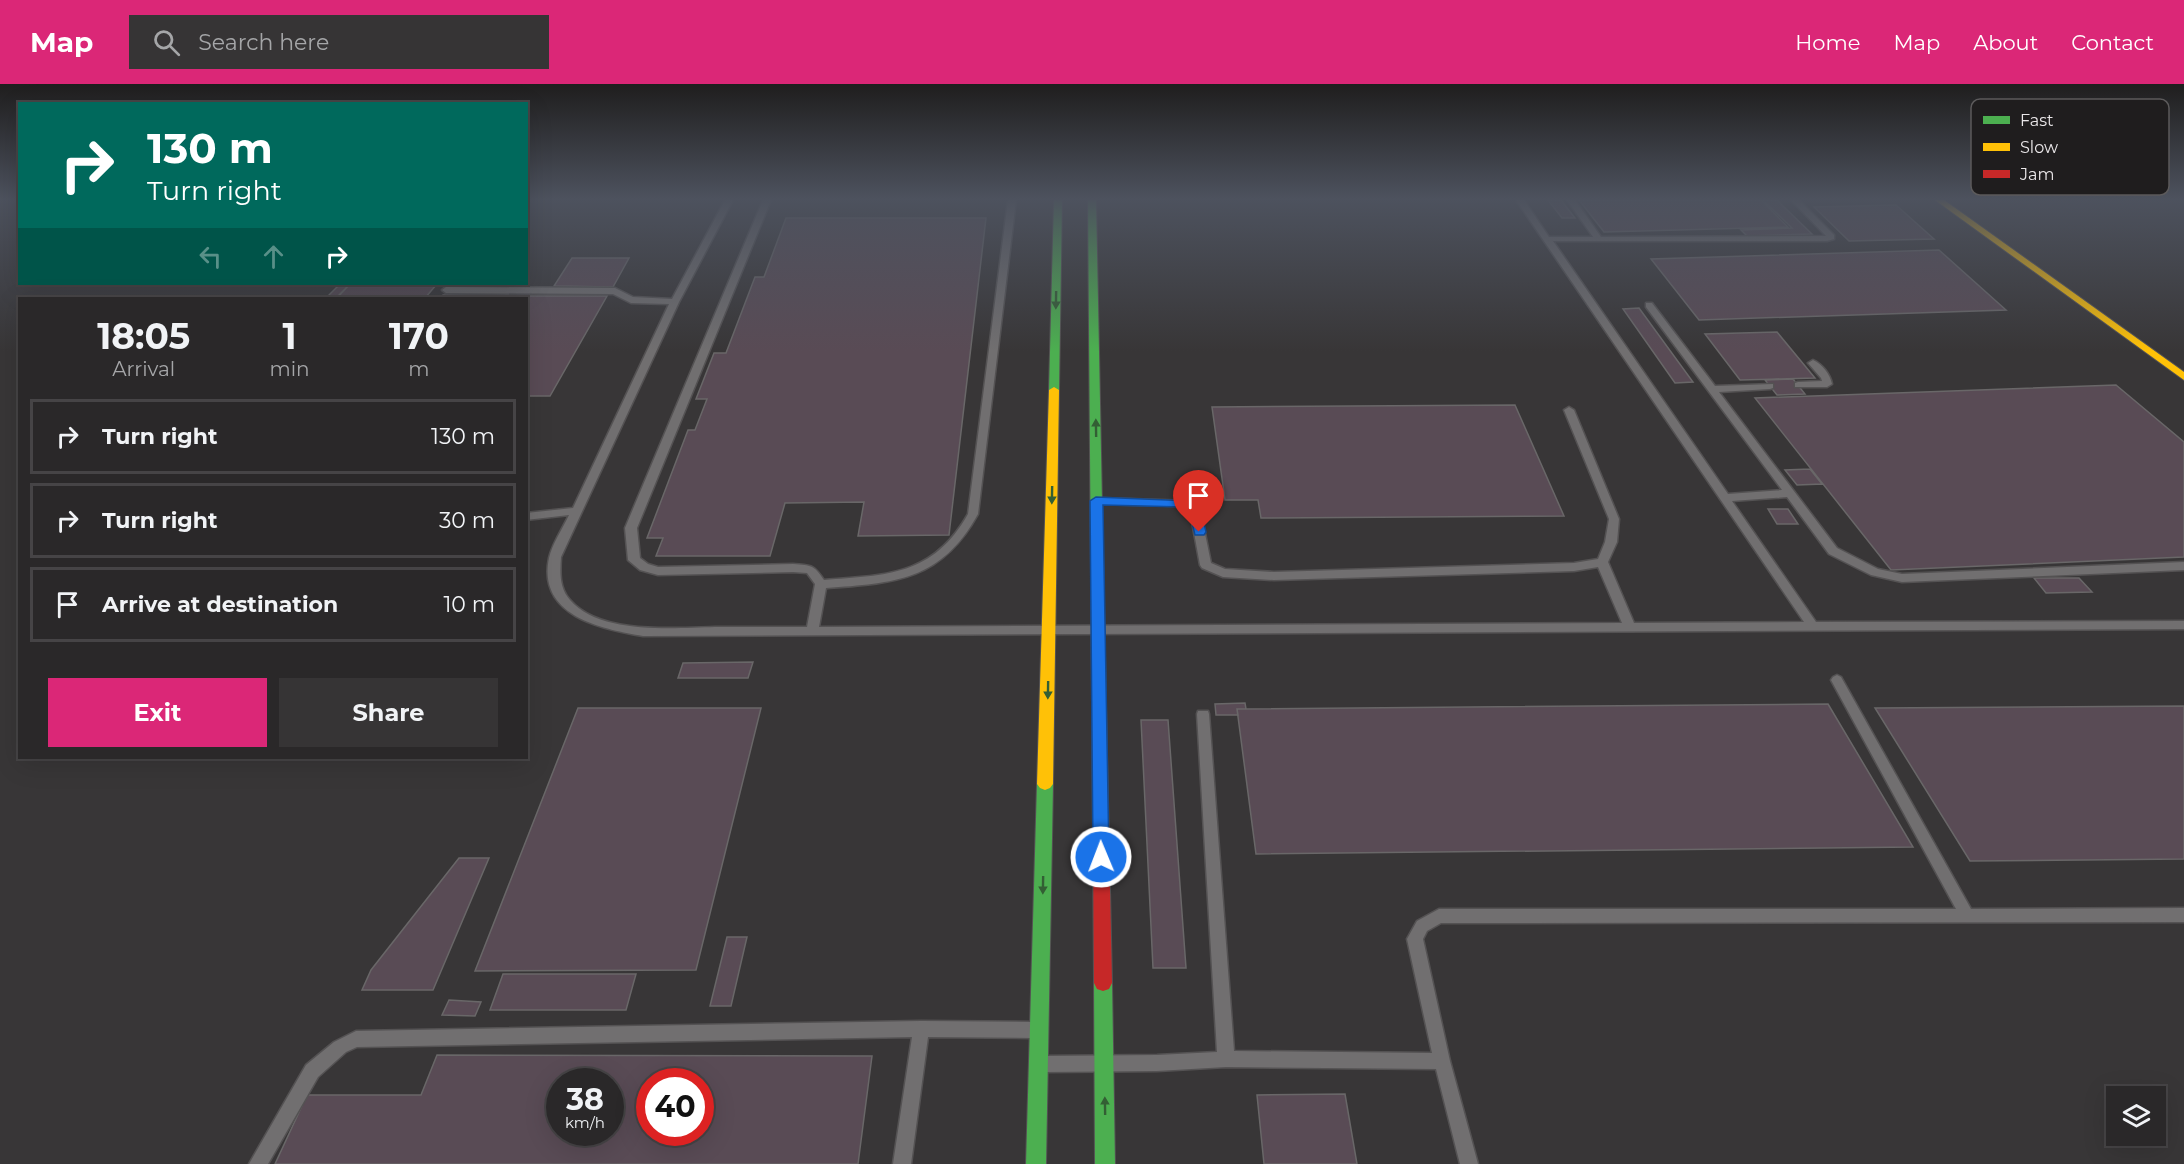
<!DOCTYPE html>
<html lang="en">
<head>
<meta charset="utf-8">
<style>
	body { margin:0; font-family:Montserrat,sans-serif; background:#363435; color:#f1f3f6; height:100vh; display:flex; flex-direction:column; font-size:22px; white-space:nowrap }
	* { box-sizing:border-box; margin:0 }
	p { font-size:20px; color:#a5a6a8 }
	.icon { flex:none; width:33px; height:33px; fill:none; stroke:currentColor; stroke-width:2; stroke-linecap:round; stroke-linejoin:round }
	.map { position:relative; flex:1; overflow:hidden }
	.details { position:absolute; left:18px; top:213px; width:510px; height:462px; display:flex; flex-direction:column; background:#2a2829; border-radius:0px; box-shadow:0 6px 24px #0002,0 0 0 2px #464446 }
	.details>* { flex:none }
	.hud { position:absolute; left:18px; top:18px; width:510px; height:183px; border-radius:0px; box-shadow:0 6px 24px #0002,0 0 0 2px #464446; background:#00695c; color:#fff; overflow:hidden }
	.tools { position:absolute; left:2106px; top:1002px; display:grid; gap:12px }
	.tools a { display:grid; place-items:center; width:60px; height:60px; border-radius:0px; background:#2a2829; box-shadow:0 6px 24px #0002,0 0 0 2px #464446; font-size:30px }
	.speed { position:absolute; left:546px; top:984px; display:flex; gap:12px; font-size:30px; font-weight:700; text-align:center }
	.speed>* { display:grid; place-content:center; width:78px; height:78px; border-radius:50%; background:#2a2829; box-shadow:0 6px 24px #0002,0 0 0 2px #464446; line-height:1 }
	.speed small { font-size:15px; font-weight:400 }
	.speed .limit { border:9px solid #d22; background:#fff; color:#111 }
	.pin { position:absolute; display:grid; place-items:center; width:51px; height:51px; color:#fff; margin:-62px -26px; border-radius:50% 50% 50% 0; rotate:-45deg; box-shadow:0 0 6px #0007 }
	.pin .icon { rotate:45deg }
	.me { position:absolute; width:66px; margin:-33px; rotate:359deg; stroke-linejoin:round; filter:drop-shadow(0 0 4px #0008) }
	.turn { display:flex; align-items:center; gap:21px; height:126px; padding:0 30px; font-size:27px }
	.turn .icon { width:78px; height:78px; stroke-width:2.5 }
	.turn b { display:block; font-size:42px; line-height:51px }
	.lanes { display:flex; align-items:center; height:57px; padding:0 30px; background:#0003; justify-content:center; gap:30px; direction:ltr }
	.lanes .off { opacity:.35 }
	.eta { display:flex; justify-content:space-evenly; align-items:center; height:102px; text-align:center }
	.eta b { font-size:36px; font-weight:700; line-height:42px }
	.primary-button { display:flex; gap:12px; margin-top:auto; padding:12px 30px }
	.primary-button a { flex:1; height:69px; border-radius:0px; background:#db2777; color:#fff; font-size:24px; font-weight:700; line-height:69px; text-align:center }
	.primary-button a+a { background:#363435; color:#f1f3f6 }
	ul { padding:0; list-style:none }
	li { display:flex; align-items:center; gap:18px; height:75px; margin:0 12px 9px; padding:0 18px; border:3px solid #464446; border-radius:0px }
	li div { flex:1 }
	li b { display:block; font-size:22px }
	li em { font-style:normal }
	header { display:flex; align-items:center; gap:36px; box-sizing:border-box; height:84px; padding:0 30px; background:#db2777; color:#fff }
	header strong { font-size:28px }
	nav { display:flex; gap:33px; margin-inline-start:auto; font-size:21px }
	.search { width:420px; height:54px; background:#363435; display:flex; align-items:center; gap:15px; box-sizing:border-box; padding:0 21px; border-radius:0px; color:#a5a6a8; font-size:22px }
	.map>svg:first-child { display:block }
	.building { fill:#594b55; stroke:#696768; stroke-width:1.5; fill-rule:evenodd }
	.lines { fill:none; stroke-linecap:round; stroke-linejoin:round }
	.lane-casing { stroke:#545253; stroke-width:3 }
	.fast-casing { stroke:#545253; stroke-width:2 }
	.slow-casing { stroke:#545253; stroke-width:2 }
	.jam-casing { stroke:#545253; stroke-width:2 }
	.lane { fill:#716f70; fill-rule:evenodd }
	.fast { fill:#4caf50; fill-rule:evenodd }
	.slow { fill:#ffc107; fill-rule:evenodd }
	.jam { fill:#c62828; fill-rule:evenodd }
	.oneway { fill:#335f34 }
	.route { fill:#1a73e8; stroke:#114b97; stroke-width:1.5 }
	.key { fill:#1f1d1e; stroke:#5c5a5b; stroke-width:1.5 }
	.key-label { font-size:16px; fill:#eae7e9 }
</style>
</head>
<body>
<header>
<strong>Map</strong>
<div class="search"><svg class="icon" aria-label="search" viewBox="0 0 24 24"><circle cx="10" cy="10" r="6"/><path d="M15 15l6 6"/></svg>Search here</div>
<nav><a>Home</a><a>Map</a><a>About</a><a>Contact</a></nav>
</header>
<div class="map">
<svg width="2184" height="1080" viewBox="0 0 2184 1080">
	<rect width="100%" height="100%" fill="#383637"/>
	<path class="building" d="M1548 116H1561L1575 134H1562Z
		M1579 116H1761L1788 143 1604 148Z
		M1763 116H1777L1812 150 1747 152 1741 146 1792 144Z
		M1896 121 1934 155 1849 157 1814 123Z
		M786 134H986L949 451 858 452 864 418 785 419 770 472H656L663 454H647L688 346H695L707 315H696L714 269H726L755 193H764Z
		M1939 166 2006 226 1699 236 1651 175Z
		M572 174H629L613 203 554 202Z
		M340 200H350L336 214H326Z
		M350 200H437L425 214H337Z
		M443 211 500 212 499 214H517H427H441Z
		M519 212H607L550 312H526V214H517Z
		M1639 224 1693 298 1675 299 1623 225Z
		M1777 248 1815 294 1740 296 1705 250Z
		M1793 295 1805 310 1777 311 1765 296Z
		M2116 301 2184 358V473L1891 486 1755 314Z
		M1515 321 1564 432 1261 434 1258 416H1225L1212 323Z
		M1810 385 1822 400 1797 401 1785 386Z
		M1768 425H1788L1798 440H1777Z
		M2034 494H2079L2092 508 2046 509Z
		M753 578 748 594H678L683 579Z
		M1245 619 1246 625H1237L1238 631H1216L1215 620Z
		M1828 620 1913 763 1256 770 1237 625Z
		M2184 622V775L1970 777 1875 624Z
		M578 624H761L696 886 475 887Z
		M1141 636H1168L1186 884H1153Z
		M459 774H489L433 906H362L371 886Z
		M727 853H747L731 922H710Z
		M503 890H636L626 926H490Z
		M449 916 481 918 475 932 442 931Z
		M437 971 872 972 858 1080H275L307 1011H421ZM560 998H610V1048H560ZM650 998H700V1048H650Z
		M1345 1010 1357 1080H1264L1257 1011Z"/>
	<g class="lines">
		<defs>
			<path id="lane" d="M725 116H733L679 218 561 473C560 488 559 504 570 516 600 551 674 544 715 543 746 543 776 543 807 543L815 500 807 489 793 488 658 491 640 486 628 476 625 444 763 116H771L637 444 640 474 648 480 658 483 793 480C812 482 813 480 824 496 887 491 933 492 968 430L1008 116H1016L978 430C941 497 895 499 826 504L819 543 1622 539 1598 483 1574 487 1274 496 1223 493 1202 484 1200 481 1190 427 1184 422 1097 420 1092 417 1097 414 1190 417 1200 425 1211 479 1225 485 1274 488 1574 479 1598 475 1605 458 1609 435 1564 326 1569 323 1574 326 1619 435 1617 458 1608 478 1634 539 1804 538 1516 116H1524L1549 153H1593L1567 116H1575L1601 153 1826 152 1791 116H1799L1834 151V155L1827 157H1553L1728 410 1782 406 1646 223V219H1652L1715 302 1773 300V304L1770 305 1719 308 1837 464 1878 485 1902 490 2184 478V486L1902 498 1871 491 1829 470 1787 413 1732 417 1816 538 2184 537V545L643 552C601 545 537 532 549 474 552 460 563 444 569 431L526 436V429L573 424 669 220 631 219 613 210 446 209 442 206 446 203 615 204 633 213 672 215Z
				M1813 276C1822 280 1830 290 1832 300L1827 303H1795V299L1798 298 1822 297 1821 294 1808 279Z
				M1837 591 1841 593 1971 825 2184 824V838L1441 839 1427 847 1423 855 1450 977 1478 1080H1460L1436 985 1226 983 1157 987 1045 988 1039 986 1037 980 1039 974 1045 972 1157 971 1217 968 1197 630 1198 627H1208L1209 630 1234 967 1432 969 1407 855 1417 837 1439 825H1956L1831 596 1833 593Z
				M921 937 1033 938 1039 941 1041 946 1039 951 1033 954 928 953 911 1080H893L912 953 357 963 346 968 318 993 268 1080H249L306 981 334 958 356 947Z"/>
			<path id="fast" d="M1054 116H1062L1059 306 1054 309 1049 306Z
				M1088 116H1096L1106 621 1104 625H1094L1092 621Z
				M1045 694 1050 696 1053 700 1046 1080H1026L1037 700 1040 696Z
				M1103 891 1109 893 1112 899 1115 1080H1095L1094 899 1097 893Z"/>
			<path id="slow" d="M1935 116H1944L2184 288V296Z
				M1054 303 1059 306 1053 700 1050 704 1045 706 1040 704 1037 700 1049 306Z"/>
			<path id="jam" d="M1099 616 1104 617 1106 621 1112 899 1109 905 1103 907 1097 905 1094 899 1092 621 1094 617Z"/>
		</defs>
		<use href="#lane" class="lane-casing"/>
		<use href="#fast" class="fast-casing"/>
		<use href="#slow" class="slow-casing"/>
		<use href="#jam" class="jam-casing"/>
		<use href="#lane" class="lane"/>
		<use href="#fast" class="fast"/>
		<use href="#slow" class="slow"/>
		<use href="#jam" class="jam"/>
	</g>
	<defs><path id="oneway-solid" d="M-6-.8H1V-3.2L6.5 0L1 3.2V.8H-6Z" transform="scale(1.5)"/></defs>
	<g class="oneway">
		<use href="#oneway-solid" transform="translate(1056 216) rotate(91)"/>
		<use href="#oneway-solid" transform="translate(1096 344) rotate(-91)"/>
		<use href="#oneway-solid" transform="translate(1052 411) rotate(91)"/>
		<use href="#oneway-solid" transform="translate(1048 606) rotate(91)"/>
		<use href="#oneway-solid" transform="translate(1043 801) rotate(91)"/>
		<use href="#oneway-solid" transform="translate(1105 1022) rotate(-91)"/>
	</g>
	<linearGradient id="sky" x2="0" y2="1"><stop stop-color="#1f1e1e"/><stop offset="0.43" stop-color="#4d525e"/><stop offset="1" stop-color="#4d525e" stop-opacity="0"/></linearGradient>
	<rect width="2184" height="267" fill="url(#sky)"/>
	<path class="route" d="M1096 413 1191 417 1201 425 1206 448 1204 451H1195L1189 427 1184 423 1103 421 1109 773 1107 778 1101 780 1096 778 1093 773 1090 417Z"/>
	<rect x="1971" y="15" width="198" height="96" rx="9" class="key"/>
	<rect x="1983" y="32" width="27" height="8" fill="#4caf50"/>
	<rect x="1983" y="59" width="27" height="8" fill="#ffc107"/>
	<rect x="1983" y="86" width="27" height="8" fill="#c62828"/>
	<g class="key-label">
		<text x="2020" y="42">Fast</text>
		<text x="2020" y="69">Slow</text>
		<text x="2020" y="96">Jam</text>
	</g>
</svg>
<div class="tools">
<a><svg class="icon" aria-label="layers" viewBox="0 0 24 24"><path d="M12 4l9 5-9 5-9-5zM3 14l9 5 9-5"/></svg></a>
</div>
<div class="speed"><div>38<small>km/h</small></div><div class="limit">40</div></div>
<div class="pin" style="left:1199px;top:448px;background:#d93025"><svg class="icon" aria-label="arrive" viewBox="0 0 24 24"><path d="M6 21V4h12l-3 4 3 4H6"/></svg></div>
<svg class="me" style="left:1101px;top:773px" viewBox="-20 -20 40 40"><circle r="17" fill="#1a73e8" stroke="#fff" stroke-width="3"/><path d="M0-11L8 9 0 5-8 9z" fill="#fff"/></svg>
<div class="hud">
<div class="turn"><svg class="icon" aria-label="right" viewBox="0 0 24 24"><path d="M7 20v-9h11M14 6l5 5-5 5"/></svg><div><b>130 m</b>Turn right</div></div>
<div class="lanes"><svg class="icon off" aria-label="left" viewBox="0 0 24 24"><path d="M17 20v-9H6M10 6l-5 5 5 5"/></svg><svg class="icon off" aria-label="ahead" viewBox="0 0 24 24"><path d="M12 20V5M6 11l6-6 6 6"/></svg><svg class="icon" aria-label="right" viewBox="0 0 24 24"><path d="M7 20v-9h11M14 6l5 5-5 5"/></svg></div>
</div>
<section class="details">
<div class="eta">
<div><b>18:05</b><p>Arrival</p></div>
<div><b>1</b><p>min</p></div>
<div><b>170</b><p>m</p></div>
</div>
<ul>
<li><svg class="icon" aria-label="right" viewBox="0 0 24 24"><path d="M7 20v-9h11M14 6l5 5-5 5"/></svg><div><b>Turn right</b></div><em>130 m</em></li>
<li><svg class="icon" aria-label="right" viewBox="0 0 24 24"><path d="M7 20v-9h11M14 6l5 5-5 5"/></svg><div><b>Turn right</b></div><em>30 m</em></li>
<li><svg class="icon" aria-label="arrive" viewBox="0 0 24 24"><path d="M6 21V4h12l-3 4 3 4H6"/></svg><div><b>Arrive at destination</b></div><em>10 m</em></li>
</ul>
<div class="primary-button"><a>Exit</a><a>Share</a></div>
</section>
</div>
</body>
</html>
